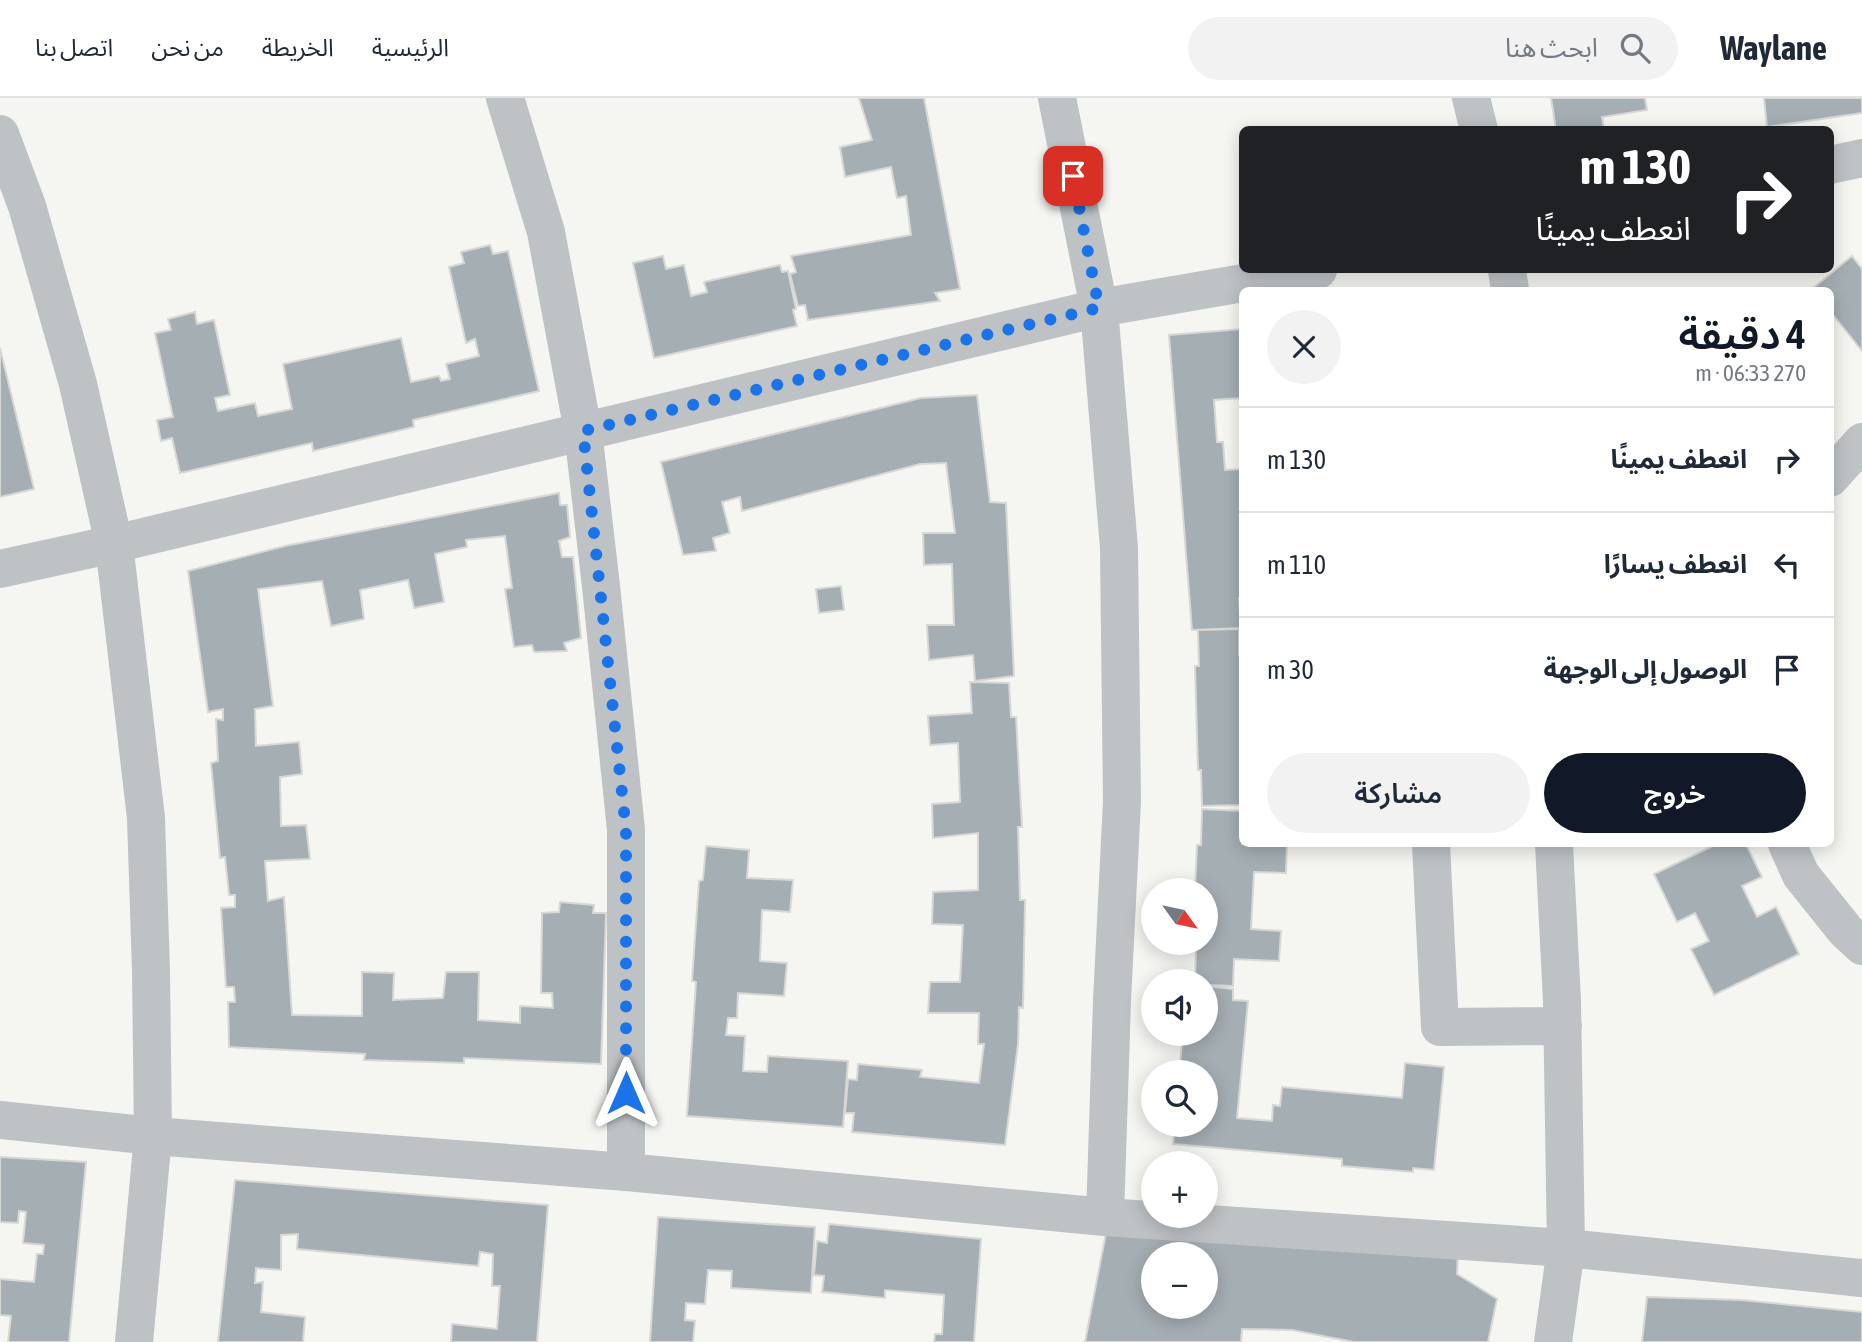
<!DOCTYPE html>
<html lang="ar">
<head>
<meta charset="utf-8">
<style>
	body { margin:0; font-family:"Asap Condensed","Noto Sans Arabic",sans-serif; background:#f2f2f3; color:#1f2937; direction:rtl; height:100vh; display:flex; flex-direction:column; font-size:26px; white-space:nowrap }
	* { box-sizing:border-box; margin:0 }
	p { font-size:23px; color:#747a83 }
	.icon { flex:none; width:38px; height:38px; fill:none; stroke:currentColor; stroke-width:2; stroke-linecap:round; stroke-linejoin:round }
	.map { position:relative; flex:1; overflow:hidden; direction:ltr }
	.drawer { position:absolute; left:1239px; top:189px; width:595px; height:560px; display:flex; flex-direction:column; background:#fff; border-radius:10px; box-shadow:0 4px 18px #0003; direction:rtl }
	.drawer>* { flex:none }
	.top-card { position:absolute; left:1239px; top:28px; width:595px; height:147px; border-radius:10px; box-shadow:0 4px 18px #0003; direction:rtl; background:#202124; color:#fff; overflow:hidden }
	.needle { width:46px; rotate:123deg }
	.buttons { position:absolute; left:1141px; top:780px; display:grid; gap:14px }
	.buttons a { display:grid; place-items:center; width:77px; height:77px; border-radius:50%; background:#fff; box-shadow:0 4px 18px #0003; font-size:35px }
	.pin { position:absolute; display:grid; place-items:center; width:60px; height:60px; color:#fff; margin:-30px; border-radius:14px; box-shadow:0 4px 10px #0006 }
	.me { position:absolute; width:77px; margin:-38px; rotate:0deg; stroke-linejoin:round; filter:drop-shadow(0 0 5px #0008) }
	.turn { display:flex; align-items:center; gap:24px; height:147px; padding:0 28px; font-size:32px }
	.turn .icon { width:91px; height:91px; stroke-width:2.5 }
	.turn b { display:block; font-size:49px; line-height:60px }
	.round { display:grid; place-items:center; flex:none; width:74px; height:74px; border-radius:37px; background:#f2f2f3 }
	.summary { display:flex; align-items:center; justify-content:space-between; height:119px; padding:0 28px }
	h1 { font-size:42px; font-weight:600; line-height:52px; color:#111827 }
	.action { display:flex; gap:14px; margin-top:auto; padding:14px 28px }
	.action a { flex:1; height:80px; border-radius:42px; background:#111827; color:#fff; font-size:28px; font-weight:600; line-height:80px; text-align:center }
	.action a+a { background:#f2f2f3; color:#1f2937 }
	ul { padding:0; list-style:none }
	li { display:flex; align-items:center; gap:21px; height:105px; padding:0 28px; border-top:2px solid #e0e1e3 }
	li div { flex:1 }
	li b { display:block; font-size:26px }
	li em { font-style:normal }
	header { display:flex; align-items:center; gap:42px; box-sizing:border-box; height:98px; padding:0 35px; background:#fff; border-bottom:2px solid #e0e1e3 }
	header strong { font-size:33px }
	nav { display:flex; gap:38px; margin-inline-start:auto; font-size:24px }
	.search { width:490px; height:63px; background:#f2f2f3; display:flex; align-items:center; gap:18px; box-sizing:border-box; padding:0 24px; border-radius:38px; color:#747a83; font-size:26px }
	.map>svg:first-child { display:block }
	.building { fill:#a5aeb3; stroke:#d7d7d4; stroke-width:2; fill-rule:evenodd }
	.lines { fill:none; stroke-linecap:round; stroke-linejoin:round }
	.minor { stroke:#bec2c5; stroke-width:38 }
	.route { stroke:#1a73e8; stroke-width:12; stroke-dasharray:0 21.6 }
</style>
</head>
<body>
<header>
<strong>Waylane</strong>
<div class="search"><svg class="icon" aria-label="search" viewBox="0 0 24 24"><circle cx="10" cy="10" r="6"/><path d="M15 15l6 6"/></svg>ابحث هنا</div>
<nav><a>الرئيسية</a><a>الخريطة</a><a>من نحن</a><a>اتصل بنا</a></nav>
</header>
<div class="map">
<svg width="1862" height="1244" viewBox="0 0 1862 1244">
	<rect width="100%" height="100%" fill="#f5f5f2"/>
	<path class="building" d="M859 0H924L960 191 935 195 940 203 808 222 805 207 798 208 790 176 796 174 791 158 911 137 906 98 897 100 891 69 845 79 840 49 872 42Z
		M1551 0H1645L1647 12 1602 19 1604 32H1556Z
		M1764 0H1862V15L1767 29Z
		M490 147 493 156 508 153 539 293 413 322 414 329 313 353 312 345 180 375 172 340 161 343 157 322 173 319 155 235 171 232 168 221 195 214 197 226 214 222 230 297 215 300 218 313 255 305 258 318 292 311 283 266 401 240 411 284 439 278 441 283 450 281 446 266 479 258 475 241 466 245 449 169 464 165 461 154Z
		M663 158 666 171 684 167 691 198 707 194 704 184 780 167 782 174 788 173 796 211 793 212 797 228 654 260 633 165Z
		M1852 158 1862 171V253L1830 213V192H1814L1812 191Z
		M1242 231V300L1214 302 1217 344H1223L1225 372 1242 371V500H1239L1241 530 1192 532 1169 237Z
		M0 250 34 391 0 399Z
		M977 297 990 404 1006 405 1014 578 975 583 973 557 929 562 927 527H954L952 466 924 467 923 435H955L946 365 920 366 742 413 740 399 722 404 730 435 713 440 716 453 683 457 661 364 921 300Z
		M559 395 560 407H567L570 439 559 443 562 459H573L581 540 564 545 567 553 534 554 532 547 514 549 505 491 512 490 505 438 466 442 467 449 435 456 444 504 414 510 408 482 360 492 364 521 331 528 322 483 258 491 273 608 255 611 256 648 299 644 302 676 280 679 281 728 306 727 310 761 265 763 268 803 284 799 292 917 362 918V874L394 875 393 902 443 900 446 874H479L478 922 520 925V908L553 910 552 895H541L542 815 559 814 560 804 594 807 593 815H606L601 966 464 960V965L364 962 365 956 229 949 228 904H235L234 889H226L221 810 235 809V797H229L225 759 220 760 211 665 218 663 216 621 223 622V611L208 614 188 473 285 448Z
		M841 488 844 512 819 515 816 491Z
		M1239 531V557H1242V680H1240L1241 707 1202 708 1201 672H1198L1195 568H1199L1198 532Z
		M970 584 1009 585 1011 619H1016L1022 729H1018L1020 802H1025L1023 910 1019 909 1018 946 1005 1047 852 1034 854 1015H845L848 981 857 982 858 966 922 972 920 979 979 985 984 946H978L979 915H928L930 884H960L963 827 932 826 933 794 978 792V735L933 740 932 706 960 704 958 645 930 647 928 618 972 615Z
		M1202 711 1242 713V746H1287L1286 775 1254 774 1251 831 1281 833 1279 863 1234 861 1233 888 1206 887V884H1195L1196 850H1193V845H1206V793H1195L1197 747H1201Z
		M1717 746H1746L1762 779 1742 788 1757 819 1776 809 1799 856 1714 897 1691 851 1709 843 1695 815 1677 824 1654 776Z
		M706 748 749 752 747 780 793 782 790 814 762 812 760 863 787 865 784 898 738 895 737 920H728L726 937 745 938 743 973 767 974 768 958 848 963 843 1029 687 1018 696 884 692 883 699 783 703 782Z
		M1206 888 1233 891V902L1248 903 1237 1020 1272 1023 1273 1007 1280 1008 1282 989 1402 1000 1405 965 1444 969 1434 1072 1413 1070V1074L1342 1068V1061L1173 1046 1175 1027H1206V975H1179L1183 936H1206Z
		M0 1059 86 1064 69 1244H8L11 1218 0 1217V1181L34 1184 37 1156H43L44 1147 23 1145 26 1114 19 1113 18 1125 0 1124Z
		M235 1082 548 1107 537 1244H451L452 1226 497 1231 500 1188H492L493 1156 480 1154 478 1168 297 1151 298 1136 281 1137V1172L256 1170 255 1185 263 1184 261 1214 305 1219 303 1244H218Z
		M658 1119 815 1129 811 1195 731 1190 732 1173 708 1172 705 1206 686 1205 685 1222 695 1223 693 1244H650Z
		M829 1126 981 1141 974 1244H934L935 1236H942L944 1197 885 1192V1200L822 1194 824 1178 814 1177 817 1143 827 1145Z
		M1106 1135 1458 1154 1457 1176 1497 1201 1488 1244H1354L1292 1232 1242 1231 1241 1244H1085ZM1153 1157H1206V1209H1153Z
		M1647 1199 1741 1202 1862 1214V1244H1642Z"/>
	<g class="lines">
		<path class="minor" d="M505 0 546 134 583 333 601 488 626 732V1074
			M1057 0 1099 210 1119 450 1122 703 1112 903 1105 1119
			M1471 0 1479 32
			M0 36 27 108 78 286 114 446 146 720 151 873 153 1038 134 1244
			M1830 67 1862 60
			M1507 172 1510 192
			M1830 380 1862 344
			M0 471 114 446 1099 210 1318 172
			M1431 746 1440 929 1563 928
			M1787 746 1801 777 1846 833 1862 848
			M0 1022 153 1038 626 1074 1105 1119 1566 1150 1862 1180
			M1553 1244 1566 1150 1562 903 1554 746"/>
	</g>
	<g class="lines">
		<path class="route" d="M626 995V732L583 333 1099 210 1073 78"/>
	</g>
</svg>
<div class="buttons">
<a><svg class="needle" viewBox="-14 -14 28 28"><path d="M0-13l5 13h-10z" fill="#e53935"/><path d="M0 13l5-13h-10z" fill="#747a83"/></svg></a>
<a><svg class="icon" aria-label="sound" viewBox="0 0 24 24"><path d="M4 9h4l5-4v14l-5-4H4zM17 9q2 3 0 6"/></svg></a>
<a><svg class="icon" aria-label="search" viewBox="0 0 24 24"><circle cx="10" cy="10" r="6"/><path d="M15 15l6 6"/></svg></a>
<a>+</a>
<a>−</a>
</div>
<div class="pin" style="left:1073px;top:78px;background:#d93025"><svg class="icon" aria-label="arrive" viewBox="0 0 24 24"><path d="M6 21V4h12l-3 4 3 4H6"/></svg></div>
<svg class="me" style="left:626px;top:995px" viewBox="-20 -20 40 40"><path d="M0-17L14 15 0 8-14 15z" fill="#1a73e8" stroke="#fff" stroke-width="4"/></svg>
<div class="top-card">
<div class="turn"><svg class="icon" aria-label="right" viewBox="0 0 24 24"><path d="M7 20v-9h11M14 6l5 5-5 5"/></svg><div><b>130 m</b>انعطف يمينًا</div></div>
</div>
<section class="drawer">
<div class="summary"><div><h1>4 دقيقة</h1><p>270 m · 06:33</p></div><a class="round"><svg class="icon" aria-label="close" viewBox="0 0 24 24"><path d="M6 6l12 12M18 6L6 18"/></svg></a></div>
<ul>
<li><svg class="icon" aria-label="right" viewBox="0 0 24 24"><path d="M7 20v-9h11M14 6l5 5-5 5"/></svg><div><b>انعطف يمينًا</b></div><em>130 m</em></li>
<li><svg class="icon" aria-label="left" viewBox="0 0 24 24"><path d="M17 20v-9H6M10 6l-5 5 5 5"/></svg><div><b>انعطف يسارًا</b></div><em>110 m</em></li>
<li><svg class="icon" aria-label="arrive" viewBox="0 0 24 24"><path d="M6 21V4h12l-3 4 3 4H6"/></svg><div><b>الوصول إلى الوجهة</b></div><em>30 m</em></li>
</ul>
<div class="action"><a>خروج</a><a>مشاركة</a></div>
</section>
</div>
</body>
</html>
